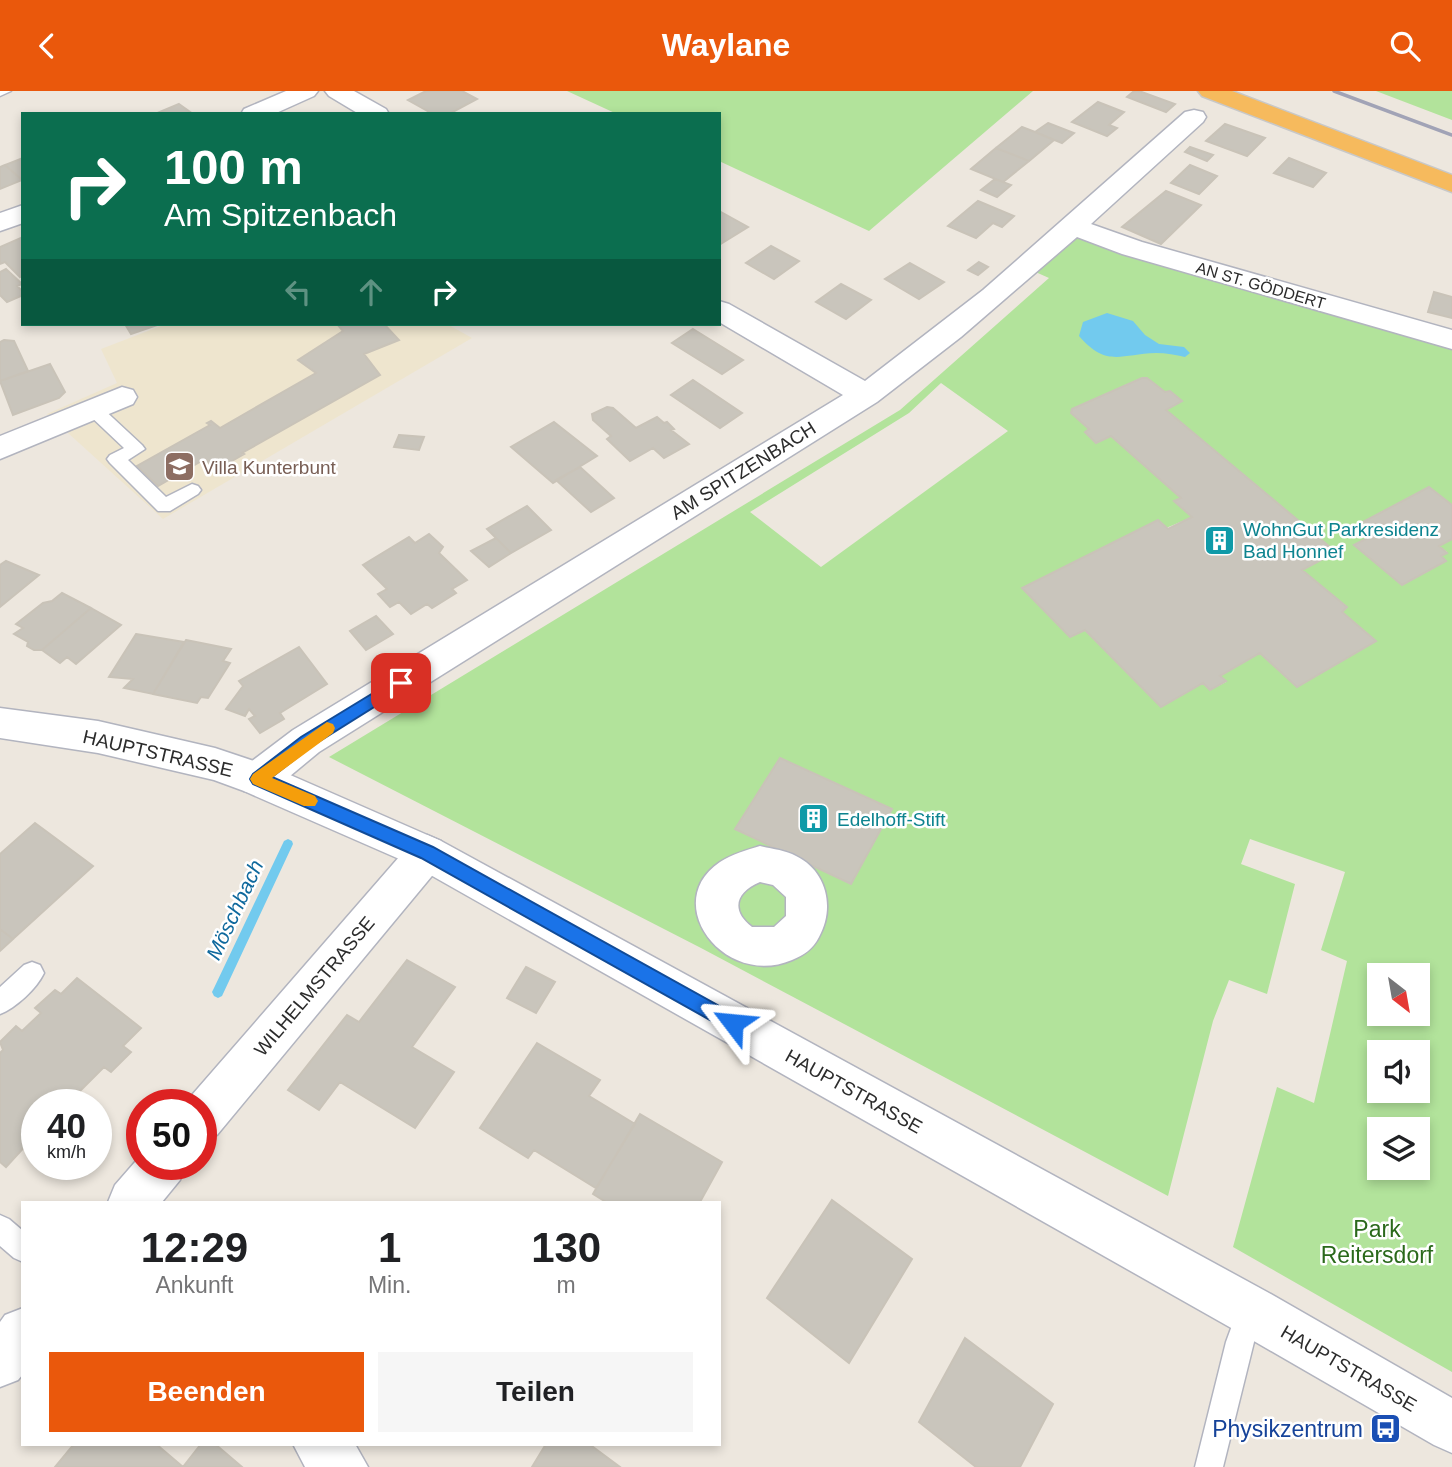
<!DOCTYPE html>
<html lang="de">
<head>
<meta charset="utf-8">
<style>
	body { margin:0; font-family:Arial,sans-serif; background:#f6f6f6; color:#202124; height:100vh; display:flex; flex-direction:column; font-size:26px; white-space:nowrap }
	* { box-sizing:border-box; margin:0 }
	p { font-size:23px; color:#757577 }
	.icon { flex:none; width:38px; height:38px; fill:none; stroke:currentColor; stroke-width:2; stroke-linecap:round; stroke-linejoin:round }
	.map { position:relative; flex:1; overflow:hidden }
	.details { position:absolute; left:21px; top:1110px; width:700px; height:245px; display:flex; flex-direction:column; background:#fff; border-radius:0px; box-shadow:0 4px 10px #0003 }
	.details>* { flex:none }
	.top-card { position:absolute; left:21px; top:21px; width:700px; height:214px; border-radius:0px; box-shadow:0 4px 10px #0003; background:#0b6e4f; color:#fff; overflow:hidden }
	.needle { width:46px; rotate:149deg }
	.fabs { position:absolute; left:1367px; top:872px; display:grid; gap:14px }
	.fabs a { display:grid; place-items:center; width:63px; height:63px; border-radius:0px; background:#fff; box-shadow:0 4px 10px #0003; font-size:35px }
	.speed { position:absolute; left:21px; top:998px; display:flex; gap:14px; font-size:35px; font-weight:700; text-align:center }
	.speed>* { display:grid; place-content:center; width:91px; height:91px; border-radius:50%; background:#fff; box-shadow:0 4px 10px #0003; line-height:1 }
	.speed small { font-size:18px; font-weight:400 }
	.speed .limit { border:10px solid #d22; background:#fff; color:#111 }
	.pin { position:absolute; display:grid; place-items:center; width:60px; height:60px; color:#fff; margin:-30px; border-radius:14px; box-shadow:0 4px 10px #0006 }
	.me { position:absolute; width:77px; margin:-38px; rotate:299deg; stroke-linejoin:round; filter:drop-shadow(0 0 5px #0008) }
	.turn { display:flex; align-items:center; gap:24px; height:147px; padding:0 28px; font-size:32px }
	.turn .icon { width:91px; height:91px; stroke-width:2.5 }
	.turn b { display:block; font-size:49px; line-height:60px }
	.lanes { display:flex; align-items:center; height:66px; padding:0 28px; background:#0003; justify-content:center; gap:35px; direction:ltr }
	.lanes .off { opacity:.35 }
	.eta { display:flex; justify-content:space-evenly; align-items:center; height:119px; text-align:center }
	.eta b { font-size:42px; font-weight:800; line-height:49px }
	.primary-button { display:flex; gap:14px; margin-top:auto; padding:14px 28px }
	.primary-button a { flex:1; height:80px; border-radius:0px; background:#ea580c; color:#fff; font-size:28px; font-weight:800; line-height:80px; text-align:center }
	.primary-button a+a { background:#f6f6f6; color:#202124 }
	header { display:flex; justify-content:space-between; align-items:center; height:91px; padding:0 28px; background:#ea580c; color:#fff; font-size:32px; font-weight:800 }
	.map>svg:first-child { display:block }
	.education { fill:#eee5ce }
	.green { fill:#b2e39b; fill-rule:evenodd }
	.water { fill:#72caee }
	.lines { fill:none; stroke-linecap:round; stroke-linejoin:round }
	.stream { fill:#72caee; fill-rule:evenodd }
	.building { fill:#c9c5bc; stroke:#c9c3b8; stroke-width:2 }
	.service-casing { stroke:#b2b4bf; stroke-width:3 }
	.minor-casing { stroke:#b2b4bf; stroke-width:3 }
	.secondary-casing { stroke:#b2b4bf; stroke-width:3 }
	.trunk-casing { stroke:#c8c8c8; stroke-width:3 }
	.service { fill:#fff; fill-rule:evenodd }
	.minor { fill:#fff; fill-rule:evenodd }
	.secondary { fill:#fff; fill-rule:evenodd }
	.trunk { fill:#f6ba5d; fill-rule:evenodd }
	.rail { stroke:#a1a3b6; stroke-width:3.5 }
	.route { fill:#1a73e8; stroke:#114b97; stroke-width:2 }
	.slow { fill:#f59e0b }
	.labels { text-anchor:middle; stroke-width:5; stroke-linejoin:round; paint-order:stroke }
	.far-street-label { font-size:16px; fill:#2c2c2c; stroke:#fff }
	.education-label { font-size:19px; fill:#785e54; stroke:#fff; text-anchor:start }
	.street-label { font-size:19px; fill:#2c2c2c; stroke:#fff }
	.culture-label { font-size:19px; fill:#0d838f; stroke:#fff; text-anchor:start }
	.water-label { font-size:21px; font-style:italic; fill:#0f699d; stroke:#fff }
	.near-park-label { font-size:23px; fill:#2a691b; stroke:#fff }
	.near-transit-label { font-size:23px; fill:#164399; stroke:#fff; text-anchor:end }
</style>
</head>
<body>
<header><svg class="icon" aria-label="back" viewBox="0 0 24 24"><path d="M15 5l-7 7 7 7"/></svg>Waylane<svg class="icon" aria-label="search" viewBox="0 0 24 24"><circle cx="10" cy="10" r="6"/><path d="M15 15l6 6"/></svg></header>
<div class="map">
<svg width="1452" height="1376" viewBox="0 0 1452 1376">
	<rect width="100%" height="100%" fill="#ede7de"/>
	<path class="education" d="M166 233H447L472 247 163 428 47 323 117 292 101 258Z"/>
	<path class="green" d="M567 0H1033L869 140 719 70V23H617Z
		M1376 0H1452V29Z
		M1076 143 1452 258V414L1429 396 1364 430 1377 442 1355 454 1402 494 1446 470 1441 465 1447 461 1439 455 1452 448V1281L1233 1156 1277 996 1314 1012 1347 870 1321 859 1345 781 1250 748 1241 773 1295 793 1267 903 1229 889 1213 930 1168 1105 701 857 329 666 900 319 1049 187 1031 179ZM1141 287H1147L1165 301 1170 300 1182 310 1166 319 1335 460 1302 479 1347 516 1342 521 1376 550 1297 596 1260 562 1220 585 1226 591 1210 599 1203 592 1085 539 1070 546 1023 498 1192 426 1175 411 1181 407 1111 345 1096 351 1085 341 1089 338 1071 322 1072 318ZM941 292 1008 340 821 476 750 421 909 322ZM1379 884H1418V922H1379ZM1379 961H1418V999H1379ZM1379 1038H1418V1076H1379Z"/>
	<path class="water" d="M1107 222 1133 230 1145 244 1159 253 1184 256 1190 262 1185 266C1176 264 1166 262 1156 262 1120 263 1107 277 1079 245L1083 231Z"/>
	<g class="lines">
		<path class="stream" d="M288 748 292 750 293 753 222 905 218 907 214 905 212 901 214 897 284 750Z"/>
	</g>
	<path class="building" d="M426 0H462L477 8 449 23H433L408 9Z
		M1134 0H1139L1175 13 1166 21 1127 6Z
		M1098 11 1124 21 1109 34 1117 37 1107 45 1072 31Z
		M179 13 193 23H155Z
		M1048 32 1074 42 1062 52 1035 41Z
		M1225 33 1265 47 1247 65 1206 50Z
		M1022 36 1035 41 1054 49 1029 70 996 57Z
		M1190 56 1213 64 1207 70 1185 61Z
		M996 57 1029 70 1003 91 971 78Z
		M23 67V89H22L5 74Z
		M1289 67 1326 82 1313 96 1274 82Z
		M5 74 22 89 0 98V76Z
		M1190 74 1217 85 1199 103 1171 92Z
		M995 88 1011 94 997 106 981 99Z
		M1166 100 1201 114 1161 153 1122 136Z
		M978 110 1014 125 1002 136 993 132 976 147 948 135Z
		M721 121 748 136 719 154V122Z
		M23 146V185L20 186 5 171 0 173V156Z
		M771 155 799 170 774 188 746 172Z
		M979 171 988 176 978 184 968 179Z
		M910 172 944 191 919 208 885 188Z
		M6 178 22 193 17 195 23 201V204L7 211 0 204V181Z
		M841 193 871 209 846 228 816 211Z
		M1434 201 1452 206V227L1428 221Z
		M125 233H160L131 243Z
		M337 233H384L399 249 364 263 380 284 242 362 244 363 216 379 205 368 158 395 137 375 210 334 207 332 211 330 220 337 316 282 298 269 343 240Z
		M693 238 743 269 722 283 672 252Z
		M4 249 14 250 28 280 0 290V251Z
		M50 273 65 301 59 307 13 324 0 290Z
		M1142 287H1147L1165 301 1170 300 1182 310 1166 319 1336 461 1302 479 1347 516 1342 521 1376 550 1297 596 1260 562 1220 585 1226 590 1210 599 1203 592 1161 616 1085 539 1070 546 1022 497 1158 429 1168 438 1192 426 1174 410 1181 407 1111 345 1096 352 1085 341 1089 338 1071 322 1072 318Z
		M693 289 742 322 720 337 671 304Z
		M607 316 613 317 636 337 657 326 664 332 667 331 674 338 671 339 689 353 664 367 653 357 630 370 607 348 611 345 593 329 592 323Z
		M554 331 597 365 553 392 511 356Z
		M399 344 424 346 419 359 394 356Z
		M580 376 614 407 591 421 556 389Z
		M1429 396 1452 414V448L1439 455 1447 462 1441 465 1446 470 1402 494 1354 454 1377 442 1363 431Z
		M527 415 551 439 511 462 487 438Z
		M429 443 443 456 439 462 467 489 452 498 456 502 432 517 427 513 411 523 399 511 390 516 378 503 387 498 363 474 409 446 415 452Z
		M496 447 511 462 489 476 471 460Z
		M6 470 39 484 0 516V474Z
		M62 502 91 517 42 559H34L27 555 28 551 14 543 23 537 16 533 43 512 52 510Z
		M91 517 121 534 76 573 67 566 60 572 42 559Z
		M376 525 393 543 366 559 350 540Z
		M136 543 184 551 153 603 124 597 133 588 109 586Z
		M186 549 231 558 223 570 230 572 208 607 201 606 197 612 153 603Z
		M299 556 327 593 280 622 284 628 260 642 249 628 255 625 249 618 245 625 226 618 243 595 239 590Z
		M780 667 892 718 851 793 735 738Z
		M35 732 93 775 13 848 0 838V763Z
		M0 838 13 848 0 860Z
		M407 869 455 896 412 956 454 981 415 1037 340 991 319 1019 288 999 347 924 359 931Z
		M526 876 555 891 536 922 507 907Z
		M77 887 141 937 123 955 131 961 111 981 104 976 67 1013H37V1056L35 1058 28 1052 6 1076 0 1071V962L3 959 0 951 16 935 22 940 41 922 35 917 55 899 61 903Z
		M537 952 600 989 589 1005 635 1033 596 1097 534 1059 528 1067 480 1037Z
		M640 1023 722 1071 700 1111H606L593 1103Z
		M832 1109 912 1168 849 1272 767 1207Z
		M965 1247 1053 1313 1020 1376H976L919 1331Z
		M74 1353H156L183 1376H55Z
		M201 1353H215L242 1376H183Z
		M546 1353H589L620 1376H532Z"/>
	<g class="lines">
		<defs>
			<path id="service" d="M0 0H11L0 5Z
				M93 312 99 314 142 354 145 358 128 369 166 406 192 393 198 395 201 399 198 403 170 420H158L110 372 107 368 110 364 124 357 87 322 85 318 87 314Z
				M32 871 40 874 44 882C37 897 16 917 0 923V896L24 874Z
				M0 1124 9 1128 23 1140V1171L14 1167 0 1155Z
				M1251 1206 1261 1210 1265 1220 1254 1251 1223 1376H1195L1226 1251 1241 1210Z"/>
			<path id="minor" d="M286 0H318L314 5 274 23H241L244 18Z
				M325 0H354L386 18 389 23H359L329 5Z
				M1194 19 1203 21 1206 26 1203 31 1091 133 1142 151 1452 239V258L1122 163 1077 146 961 246 877 311 319 661 272 700 258 704 244 700 239 688 244 676 293 639 843 304 719 231V210L729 213 865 290 983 199 1185 21Z
				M23 114V132L0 140V122Z
				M122 296 133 299 137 306 133 313 0 368V345Z
				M427 744 441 750 447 762 441 774 217 1044 201 1051V1013L185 1012 413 750Z
				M760 755C772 758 785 759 796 765 827 780 835 817 819 846 813 858 804 864 792 869 725 898 659 812 720 771 732 763 747 759 760 755ZM760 791 773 794 786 806V825L774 836H752C730 819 736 801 760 791Z
				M142 1063V1073H187L180 1089 162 1111H108L115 1094Z
				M23 1217V1283L18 1289 0 1296V1231L5 1224Z
				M293 1353H355L368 1376H305Z"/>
			<path id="secondary" d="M0 617 98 630 215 657 272 676 441 750 1269 1202 1452 1307V1362L1434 1354 1233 1238 413 774 244 700 214 689 98 662 0 647Z"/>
			<path id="trunk" d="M1198 0H1232L1452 84V101L1202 5Z"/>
		</defs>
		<use href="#service" class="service-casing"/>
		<use href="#minor" class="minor-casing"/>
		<use href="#secondary" class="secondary-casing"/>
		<use href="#trunk" class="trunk-casing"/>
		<use href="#service" class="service"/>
		<use href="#minor" class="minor"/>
		<use href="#secondary" class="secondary"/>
		<use href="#trunk" class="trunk"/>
		<path class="rail" d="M1334 0 1452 44"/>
	</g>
	<path class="route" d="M401 585 406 587 408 592 406 596 312 655 272 686 433 756 739 926 742 932 739 938 733 941 726 938 421 767 253 693 250 688 253 683 301 646Z"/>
	<path class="slow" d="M327 631 333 633 335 637 333 642 272 687 315 705 318 710 315 715H304L253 693 250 688 253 683Z"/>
	<defs>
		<symbol id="school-square" viewBox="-11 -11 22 22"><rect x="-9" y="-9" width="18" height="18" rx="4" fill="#8d6e63" stroke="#fff"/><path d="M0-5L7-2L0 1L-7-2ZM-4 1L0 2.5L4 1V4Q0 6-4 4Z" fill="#fff"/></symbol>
		<symbol id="building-square" viewBox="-11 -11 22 22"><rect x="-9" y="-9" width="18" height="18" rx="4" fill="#0f9aa8" stroke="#fff"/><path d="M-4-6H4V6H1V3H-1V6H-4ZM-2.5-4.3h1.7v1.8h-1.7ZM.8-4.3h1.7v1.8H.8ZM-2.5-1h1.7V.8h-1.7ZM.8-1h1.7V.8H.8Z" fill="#fff"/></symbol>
		<symbol id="bus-square" viewBox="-11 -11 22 22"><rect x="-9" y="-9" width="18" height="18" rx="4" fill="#1a4fb4" stroke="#fff"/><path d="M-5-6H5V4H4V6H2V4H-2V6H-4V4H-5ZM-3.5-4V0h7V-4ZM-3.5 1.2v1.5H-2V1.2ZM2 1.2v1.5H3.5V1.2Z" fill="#fff"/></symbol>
	</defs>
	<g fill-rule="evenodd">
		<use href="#school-square" x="162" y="358" width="35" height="35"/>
		<use href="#building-square" x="1202" y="432" width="35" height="35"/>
		<use href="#building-square" x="796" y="710" width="35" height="35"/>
		<use href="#bus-square" x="1368" y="1320" width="35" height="35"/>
	</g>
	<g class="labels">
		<g class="far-street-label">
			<text transform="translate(1261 194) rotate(16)" y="6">AN ST. GÖDDERT</text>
		</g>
		<g class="education-label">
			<text x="202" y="383">Villa Kunterbunt</text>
		</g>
		<g class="street-label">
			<text transform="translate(743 379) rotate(-32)" y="7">AM SPITZENBACH</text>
			<text transform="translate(158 662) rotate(13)" y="7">HAUPTSTRASSE</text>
			<text transform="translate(314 895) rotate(-50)" y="7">WILHELMSTRASSE</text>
			<text transform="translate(854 1000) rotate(29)" y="7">HAUPTSTRASSE</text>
			<text transform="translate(1349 1277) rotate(30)" y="7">HAUPTSTRASSE</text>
		</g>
		<g class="culture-label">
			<text x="1243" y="445">WohnGut Parkresidenz<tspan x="1243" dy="22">Bad Honnef</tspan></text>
			<text x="837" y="735">Edelhoff-Stift</text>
		</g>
		<g class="water-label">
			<text transform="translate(235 819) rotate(-65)" y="7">Möschbach</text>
		</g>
		<g class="near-park-label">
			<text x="1377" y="1146">Park<tspan x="1377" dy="26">Reitersdorf</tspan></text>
		</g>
		<g class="near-transit-label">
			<text x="1363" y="1346">Physikzentrum</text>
		</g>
	</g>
</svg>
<div class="fabs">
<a><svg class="needle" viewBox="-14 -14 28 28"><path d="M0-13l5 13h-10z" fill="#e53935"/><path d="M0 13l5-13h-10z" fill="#757577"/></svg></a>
<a><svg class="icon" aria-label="sound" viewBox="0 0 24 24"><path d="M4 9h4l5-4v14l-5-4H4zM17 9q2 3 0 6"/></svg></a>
<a><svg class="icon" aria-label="layers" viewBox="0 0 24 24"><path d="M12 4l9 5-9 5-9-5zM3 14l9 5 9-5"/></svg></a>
</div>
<div class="speed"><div>40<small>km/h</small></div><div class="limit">50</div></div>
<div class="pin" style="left:401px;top:592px;background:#d93025"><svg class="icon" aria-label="arrive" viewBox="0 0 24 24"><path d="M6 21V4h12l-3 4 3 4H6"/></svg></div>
<svg class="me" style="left:733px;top:932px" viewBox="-20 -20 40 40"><path d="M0-17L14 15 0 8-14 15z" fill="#1a73e8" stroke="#fff" stroke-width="4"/></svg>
<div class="top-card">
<div class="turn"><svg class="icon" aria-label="right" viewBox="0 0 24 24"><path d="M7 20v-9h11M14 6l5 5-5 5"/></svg><div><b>100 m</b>Am Spitzenbach</div></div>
<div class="lanes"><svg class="icon off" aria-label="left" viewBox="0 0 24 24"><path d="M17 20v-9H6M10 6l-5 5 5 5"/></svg><svg class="icon off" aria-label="ahead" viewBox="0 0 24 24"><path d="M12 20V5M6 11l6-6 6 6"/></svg><svg class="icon" aria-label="right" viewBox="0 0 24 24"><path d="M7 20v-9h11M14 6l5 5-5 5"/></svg></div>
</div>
<section class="details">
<div class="eta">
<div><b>12:29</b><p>Ankunft</p></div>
<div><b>1</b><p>Min.</p></div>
<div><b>130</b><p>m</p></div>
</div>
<div class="primary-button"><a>Beenden</a><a>Teilen</a></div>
</section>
</div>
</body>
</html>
